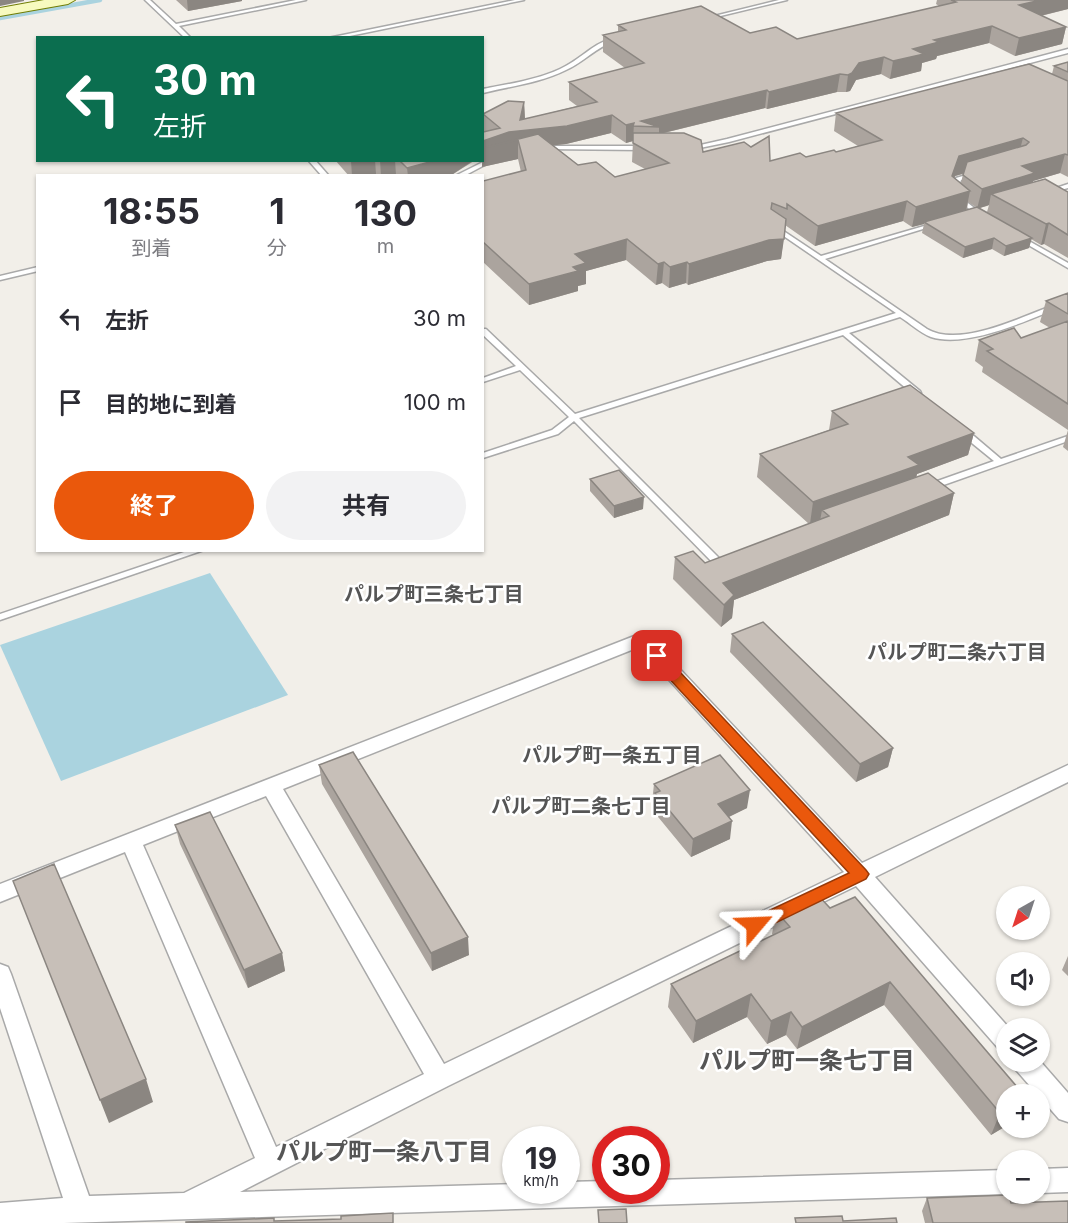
<!DOCTYPE html>
<html lang="ja">
<head>
<meta charset="utf-8">
<style>
	body { margin:0; font-family:Inter,"Noto Sans JP",sans-serif; background:#f2f2f3; color:#2b2b33; height:100vh; display:flex; flex-direction:column; font-size:22px; white-space:nowrap }
	* { box-sizing:border-box; margin:0 }
	p { font-size:20px; color:#7c7c81 }
	.icon { flex:none; width:33px; height:33px; fill:none; stroke:currentColor; stroke-width:2; stroke-linecap:round; stroke-linejoin:round }
	.map { position:relative; flex:1; overflow:hidden }
	.drawer { position:absolute; left:36px; top:174px; width:448px; height:378px; display:flex; flex-direction:column; background:#fff; border-radius:0px; box-shadow:0 2px 4px #0004 }
	.drawer>* { flex:none }
	.hud { position:absolute; left:36px; top:36px; width:448px; height:126px; border-radius:0px; box-shadow:0 2px 4px #0004; background:#0b6e4f; color:#fff; overflow:hidden }
	.needle { width:39px; rotate:219deg }
	.buttons { position:absolute; left:996px; top:886px; display:grid; gap:12px }
	.buttons a { display:grid; place-items:center; width:54px; height:54px; border-radius:50%; background:#fff; box-shadow:0 2px 4px #0004; font-size:30px }
	.speed { position:absolute; left:502px; top:1126px; display:flex; gap:12px; font-size:30px; font-weight:700; text-align:center }
	.speed>* { display:grid; place-content:center; width:78px; height:78px; border-radius:50%; background:#fff; box-shadow:0 2px 4px #0004; line-height:1 }
	.speed small { font-size:15px; font-weight:400 }
	.speed .limit { border:9px solid #d22; background:#fff; color:#111 }
	.pin { position:absolute; display:grid; place-items:center; width:51px; height:51px; color:#fff; margin:-26px; border-radius:12px; box-shadow:0 3px 9px #0006 }
	.me { position:absolute; width:66px; margin:-33px; rotate:64deg; stroke-linejoin:round; filter:drop-shadow(0 0 4px #0008) }
	.turn { display:flex; align-items:center; gap:21px; height:126px; padding:0 18px; font-size:27px }
	.turn .icon { width:78px; height:78px; stroke-width:2.5 }
	.turn b { display:block; font-size:42px; line-height:51px }
	.eta { display:flex; justify-content:space-evenly; align-items:center; height:102px; text-align:center }
	.eta b { font-size:36px; font-weight:700; line-height:42px }
	.cta { display:flex; gap:12px; margin-top:auto; padding:12px 18px }
	.cta a { flex:1; height:69px; border-radius:36px; background:#ea580c; color:#fff; font-size:24px; font-weight:700; line-height:69px; text-align:center }
	.cta a+a { background:#f2f2f3; color:#2b2b33 }
	ul { padding:0; list-style:none }
	li { display:flex; align-items:center; gap:18px; height:84px; padding:0 18px }
	li div { flex:1 }
	li b { display:block; font-size:22px }
	li em { font-style:normal }
	.map>svg:first-child { display:block }
	.water { fill:#aad3df }
	.lines { fill:none; stroke-linecap:round; stroke-linejoin:round }
	.stream { stroke:#aad3df; stroke-width:4.5 }
	.lane-casing { stroke:#a9a9a9; stroke-width:3 }
	.street-casing { stroke:#a9a9a9; stroke-width:3 }
	.secondary-casing { stroke:#707d05; stroke-width:2 }
	.lane { fill:#fff; fill-rule:evenodd }
	.street { fill:#fff; fill-rule:evenodd }
	.secondary { fill:#f7fabf; fill-rule:evenodd }
	.wall { fill:#aba49e; fill-rule:evenodd }
	.shaded-wall { fill:#8b8681 }
	.building { fill:#c7bfb8; stroke:#8b8681; stroke-width:1.5 }
	.route { fill:#ea580c; stroke:#983908; stroke-width:1.5 }
	.labels { text-anchor:middle; stroke-width:5; stroke-linejoin:round; paint-order:stroke }
	.neighbourhood-label { font-size:20px; font-weight:bold; fill:#555; stroke:#fff }
	.near-neighbourhood-label { font-size:24px; font-weight:bold; fill:#555; stroke:#fff }
</style>
</head>
<body>
<div class="map">
<svg width="1068" height="1223" viewBox="0 0 1068 1223">
	<rect width="100%" height="100%" fill="#f2efe9"/>
	<path class="water" d="M210 573 288 695 61 781 0 645Z"/>
	<g class="lines">
		<path class="stream" d="M0 18 100 0"/>
		<defs>
			<path id="lane" d="M145 0H150L176 24 296 0H306L179 26 191 38H185Z
				M515 0H524L340 38H328Z
				M779 0H787L708 19 706 18Z
				M613 38 615 39V41C596 47 584 62 566 70 540 83 511 86 483 93V89C509 84 536 80 560 69 580 60 592 44 613 38Z
				M1068 49V53L729 142 690 150 687 148 727 139Z
				M546 146H643L646 148 643 150 544 149V147Z
				M489 159 494 160 464 176H455Z
				M308 160H315L329 176H322Z
				M973 173 975 174V176L961 180 956 194 981 213V215L979 216 950 195 956 178Z
				M1068 184V188L1050 193 1047 191Z
				M931 224 936 225 825 259 927 329C963 350 1032 311 1068 300V304C1033 318 968 349 931 337 920 333 910 323 900 317L849 333 920 391 921 393 917 395H914L843 335 579 418 720 559H727L728 561C726 565 719 566 715 565L574 421 558 434 483 458V453L552 430 569 417 520 370 483 382V378L516 366 483 335V329H486L575 414 896 313 772 228V226H776L821 256Z
				M1020 236 1068 263V268L1018 239 1017 238Z
				M38 267V271L0 280V276Z
				M962 431H968L1001 459 1068 436V441L935 488H929L928 486 929 484 994 461 962 435 961 433Z
				M190 550H204L0 620V614Z"/>
			<path id="street" d="M642 633 648 635 862 863 1068 765V782L875 877 1010 1029H1006V1051L998 1048 856 886 448 1086 240 1192 516 1184V1191H567V1182L606 1181V1191H657V1180L1006 1170 1007 1194 64 1223H0V1203L63 1198 0 1008V964L8 967 11 974 89 1196 184 1193 255 1158 125 852 0 902V884ZM639 647 844 872 444 1064 283 789ZM266 796 424 1074 276 1147 143 845Z
				M1040 1061 1068 1093V1122L1059 1119 1016 1070 1013 1062Z
				M1068 1168V1192L1040 1193V1169Z"/>
			<path id="secondary" d="M44 0H75L68 4 0 16V8Z"/>
		</defs>
		<use href="#lane" class="lane-casing"/>
		<use href="#street" class="street-casing"/>
		<use href="#secondary" class="secondary-casing"/>
		<use href="#lane" class="lane"/>
		<use href="#street" class="street"/>
		<use href="#secondary" class="secondary"/>
	</g>
	<path class="wall" d="M176 0H242V1L188 11Z
		M937 0H1068V9L1041 16 1066 27 1062 44 1015 56 989 43 937 56 936 59 922 63 921 71 890 79 881 74 856 80 850 91 846 92H837L767 109 765 108 664 133 703 152 770 161 806 157 836 152 858 146 834 131 836 113 1052 74 1054 66 1068 62V177L1060 173 1033 181V182L1068 192V258L1044 244 1041 245 1031 239 1029 248 1004 256 992 249 963 258 922 233 924 224 912 227 903 221 815 246 785 225 781 259 767 261 688 285 686 283 669 288 662 283 656 285 626 260 586 271V284L578 286V291L529 305 483 262V181L521 172 518 159 482 167 483 160V114L524 102 525 119 577 106 569 100V82L625 68 603 52V35L618 32V25L750 33 797 39 939 6 936 4ZM611 133 626 143 633 141 632 162 645 169 615 177 578 165 553 145 566 144ZM963 174 961 183 954 178 955 176ZM968 202 976 207 967 210ZM989 205 987 212 979 208 987 206Z
		M335 160H481L476 162 474 161 450 176H378L376 174 370 176H349Z
		M1068 293V451L1063 447 1068 430 982 372 983 367 975 361 979 340 1021 338 1050 328 1040 322 1046 301Z
		M832 411 974 433 968 455 917 474 916 477 954 493 949 515 734 600 732 618 721 627 673 579 675 557 705 563 809 524 757 477 760 454 829 430Z
		M590 479 643 509 614 518 590 491Z
		M732 634 893 748 888 767 856 782 730 652Z
		M319 765 469 955 432 971 322 784Z
		M654 784 747 808 729 817 730 839 691 857 654 812V805L652 802Z
		M175 825 282 953 285 971 248 988 180 844Z
		M830 908 1006 1095V1126L991 1135 884 1005 797 1049 786 1035 767 1044 747 1017 693 1043 668 1007 671 984 773 935 772 934 776 911Z
		M1068 956V976L1062 970Z
		M927 1198 1011 1203 1068 1223H925L922 1211Z"/>
	<path class="shaded-wall" d="M0 0H24V1L0 6Z
		M187 0H242V1L188 11Z
		M1041 0H1068V9L1015 22 1019 5Z
		M992 26 989 43 937 56 936 59 922 63 921 71 890 79 893 61 913 49 934 40Z
		M1066 27 1062 44 1015 56 1019 38Z
		M884 57 881 74 856 80 850 91 846 92 848 75 859 63Z
		M840 74 837 92 767 109 769 92Z
		M767 90 765 108 659 134V127L641 121Z
		M524 102 525 120 612 115 611 133 566 144 521 149 518 140V159L482 167 483 141 520 120Z
		M634 123 633 141 626 143V125Z
		M1023 138 1018 157 955 176 948 196 952 176 959 156Z
		M1065 154 1060 173 1033 181 1030 193 991 194 989 205 977 209 982 189 1022 166Z
		M353 160H375L376 174 370 176H352L351 161Z
		M380 160H395L396 175 381 176Z
		M437 160H474L450 176H408L407 168Z
		M970 191 966 211 924 222V224L912 227 916 207Z
		M907 201 903 221 815 246 818 226Z
		M1049 223 1044 244 1041 245 1046 224Z
		M994 238 992 249 963 258 965 247Z
		M1032 238 1029 248 1004 256 1006 246Z
		M627 239 626 260 586 271V284L578 286V291L529 305V284L575 254Z
		M784 239 781 259 767 261 688 285 689 264 769 240Z
		M664 262 662 283 656 285 658 264Z
		M687 262 686 283 669 288 670 267Z
		M974 433 968 455 917 474 914 487 822 510 820 521 810 524 813 502 908 457Z
		M954 493 949 515 734 600 732 618 721 627 724 605 723 583Z
		M644 497 643 509 614 518V506Z
		M893 748 888 767 856 782 860 764Z
		M750 790 747 808 716 823 718 804Z
		M732 821 730 839 691 857 693 839Z
		M468 937 469 955 432 971 431 953Z
		M282 953 285 971 248 988 244 970Z
		M890 982 884 1005 797 1049 802 1027Z
		M751 994 747 1017 693 1043 696 1021Z
		M791 1012 786 1035 767 1044 771 1021Z
		M146 1079 153 1102 109 1123 100 1100Z
		M1006 1109V1126L991 1135 1000 1113Z"/>
	<path class="building" d="M951 0H1041L1019 5 1066 27 1019 38 992 26 934 40 939 42 913 49 924 54 893 61 884 57 859 63 852 73 848 75 840 74 769 92 767 90 641 121 659 127 633 126 634 123 626 125 612 115 567 126 509 132 483 141V132L500 128 483 114 508 101 524 102 520 120 597 102 569 82 644 63 603 35 626 30 618 25 701 6 750 33 776 27 797 39 956 2Z
		M1068 62V72L1054 66Z
		M1029 64 1068 81V155L1065 154 1022 166 1035 173 982 189 963 175 967 162 1026 145 1029 142 1023 138 959 156 952 176 970 191 916 207 907 201 818 226 787 204V209L772 203 771 209 786 219 784 239 769 240 689 264 687 262 670 267 664 262 658 264 627 239 575 254 586 263 573 267 578 271 529 284 483 242V181L526 170 518 140 483 148 538 134 578 165 596 162 615 177 669 163 633 143V133H684L701 140 703 152 744 142 751 147 769 136 770 161 800 153 806 157 834 150 836 152 882 140 836 113Z
		M399 160H437L407 168Z
		M1045 179 1068 192V235L1049 223 1046 224 991 194Z
		M977 207 1032 238 1006 246 994 238 965 247 924 222Z
		M1068 293V314L1046 301Z
		M1068 321V404L987 351 993 349 979 340 1014 328 1021 338Z
		M910 385 974 433 908 457 919 465 813 502 760 454 848 424 832 411Z
		M619 470 644 497 614 506 590 479Z
		M928 473 954 493 723 583 734 595 724 605 675 557 693 551 705 563 829 516 822 510Z
		M763 622 893 748 860 764 732 634Z
		M353 752 468 937 431 953 319 765Z
		M720 755 750 790 718 804 732 821 693 839 655 793 660 791 654 784Z
		M210 812 282 953 244 970 175 825Z
		M54 864 146 1079 100 1100 13 881Z
		M815 892 830 908 855 897 1024 1095H1006V1109L1000 1113 890 982 802 1027 791 1012 771 1021 751 994 696 1021 671 984 790 927 776 911Z
		M1009 1195 1011 1203 1068 1201V1223H933L927 1198Z
		M626 1209 627 1223H599L598 1210Z
		M393 1213V1223H186V1222L274 1218V1221L341 1219V1216Z
		M842 1216 843 1221 896 1218 897 1223H796L795 1218Z"/>
	<path class="route" d="M657 651 662 653 866 870 869 874 866 879 761 930 755 932 749 930 747 925 749 920 849 873 652 660 650 656Z"/>
	<g class="labels">
		<g class="neighbourhood-label">
			<text x="434" y="601">パルプ町三条七丁目</text>
			<text x="957" y="659">パルプ町二条六丁目</text>
			<text x="612" y="762">パルプ町一条五丁目</text>
			<text x="581" y="813">パルプ町二条七丁目</text>
		</g>
		<g class="near-neighbourhood-label">
			<text x="807" y="1069">パルプ町一条七丁目</text>
			<text x="384" y="1160">パルプ町一条八丁目</text>
		</g>
	</g>
</svg>
<div class="buttons">
<a><svg class="needle" viewBox="-14 -14 28 28"><path d="M0-13l5 13h-10z" fill="#e53935"/><path d="M0 13l5-13h-10z" fill="#7c7c81"/></svg></a>
<a><svg class="icon" aria-label="sound" viewBox="0 0 24 24"><path d="M4 9h4l5-4v14l-5-4H4zM17 9q2 3 0 6"/></svg></a>
<a><svg class="icon" aria-label="layers" viewBox="0 0 24 24"><path d="M12 4l9 5-9 5-9-5zM3 14l9 5 9-5"/></svg></a>
<a>+</a>
<a>−</a>
</div>
<div class="speed"><div>19<small>km/h</small></div><div class="limit">30</div></div>
<div class="pin" style="left:657px;top:656px;background:#d93025"><svg class="icon" aria-label="arrive" viewBox="0 0 24 24"><path d="M6 21V4h12l-3 4 3 4H6"/></svg></div>
<svg class="me" style="left:755px;top:925px" viewBox="-20 -20 40 40"><path d="M0-17L14 15 0 8-14 15z" fill="#ea580c" stroke="#fff" stroke-width="4"/></svg>
<div class="hud">
<div class="turn"><svg class="icon" aria-label="left" viewBox="0 0 24 24"><path d="M17 20v-9H6M10 6l-5 5 5 5"/></svg><div><b>30 m</b>左折</div></div>
</div>
<section class="drawer">
<div class="eta">
<div><b>18:55</b><p>到着</p></div>
<div><b>1</b><p>分</p></div>
<div><b>130</b><p>m</p></div>
</div>
<ul>
<li><svg class="icon" aria-label="left" viewBox="0 0 24 24"><path d="M17 20v-9H6M10 6l-5 5 5 5"/></svg><div><b>左折</b></div><em>30 m</em></li>
<li><svg class="icon" aria-label="arrive" viewBox="0 0 24 24"><path d="M6 21V4h12l-3 4 3 4H6"/></svg><div><b>目的地に到着</b></div><em>100 m</em></li>
</ul>
<div class="cta"><a>終了</a><a>共有</a></div>
</section>
</div>
</body>
</html>
